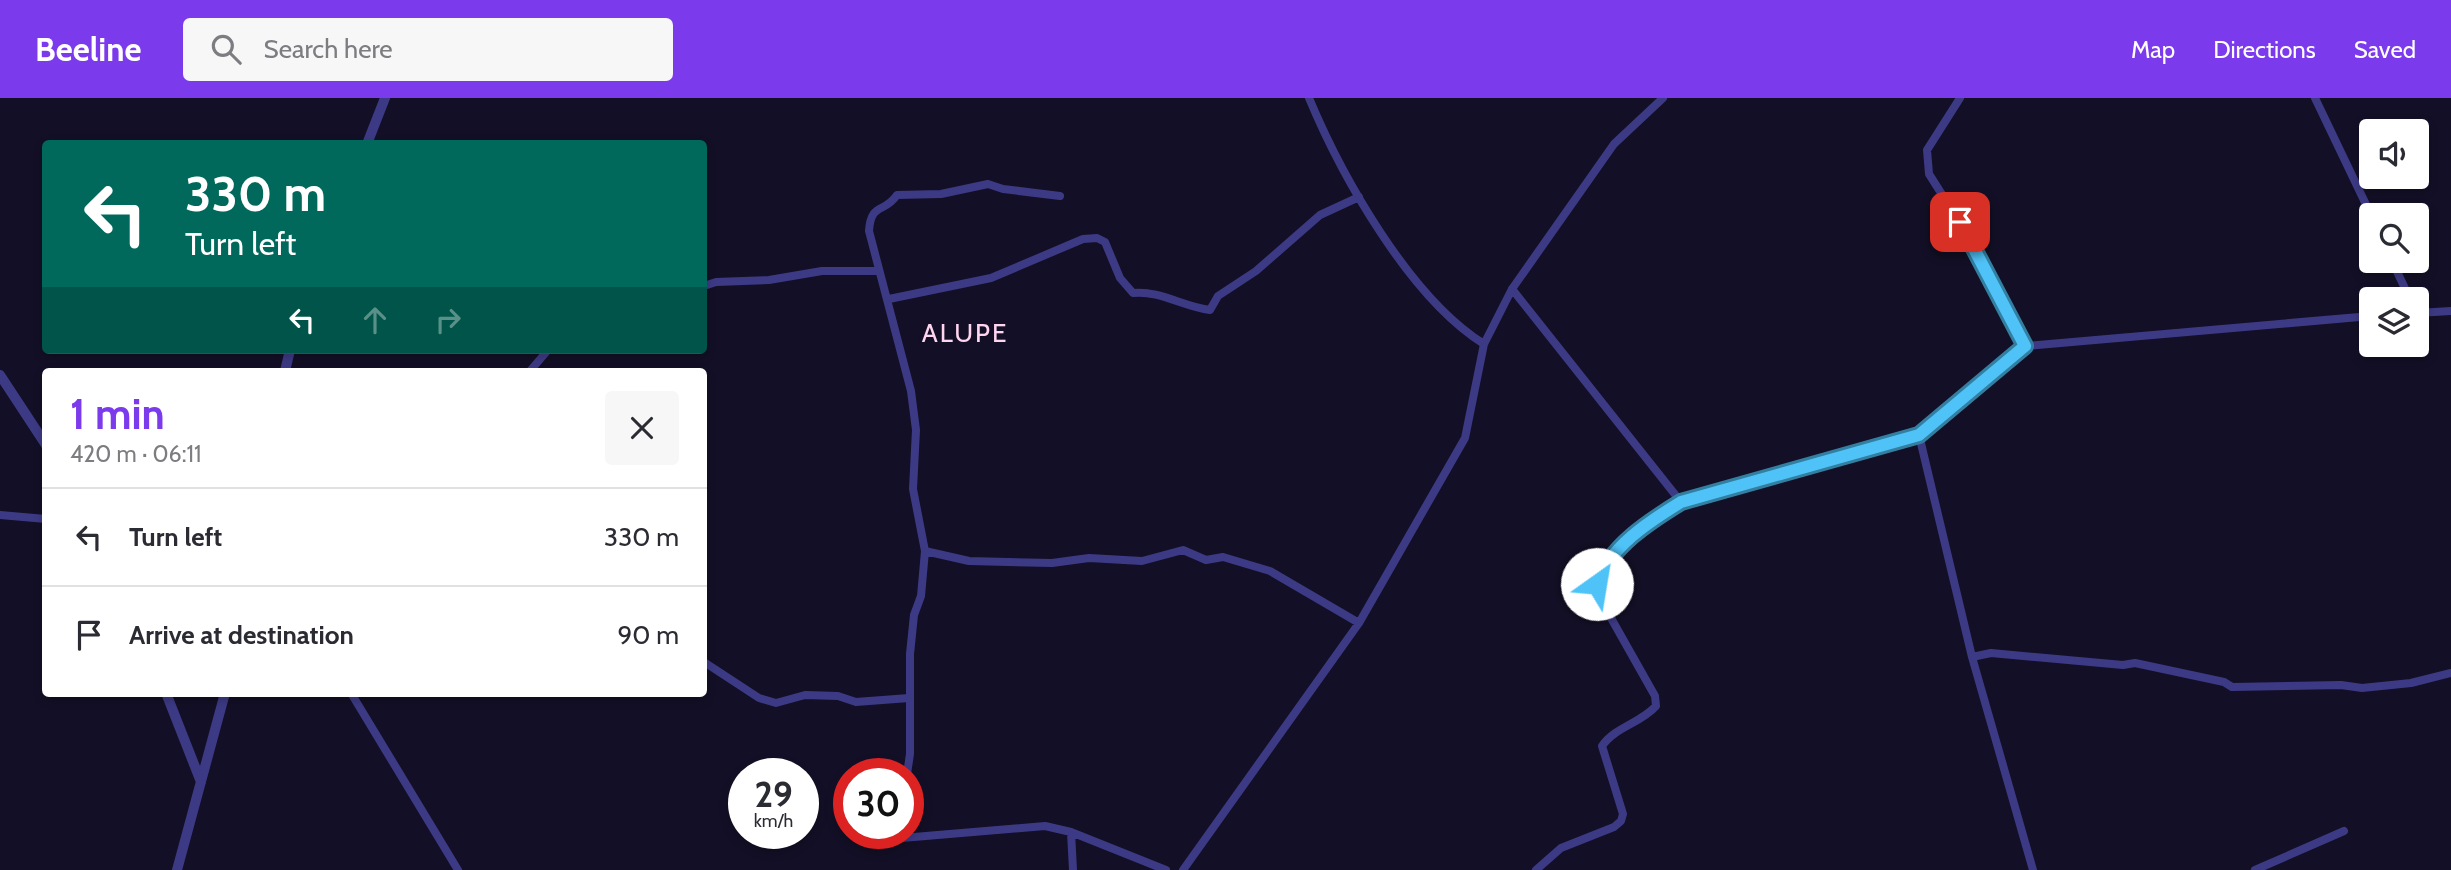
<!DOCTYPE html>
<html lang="en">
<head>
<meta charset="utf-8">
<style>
	body { margin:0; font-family:Cabin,sans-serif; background:#f7f7f7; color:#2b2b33; height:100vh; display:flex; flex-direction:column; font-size:26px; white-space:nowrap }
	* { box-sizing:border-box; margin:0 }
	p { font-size:23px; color:#7c7c81 }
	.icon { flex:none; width:38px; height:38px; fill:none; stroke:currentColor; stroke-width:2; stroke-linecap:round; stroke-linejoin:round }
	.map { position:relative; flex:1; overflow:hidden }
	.drawer { position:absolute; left:42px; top:270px; width:665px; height:329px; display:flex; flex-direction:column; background:#fff; border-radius:7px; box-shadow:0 4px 10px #0003 }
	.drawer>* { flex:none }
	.top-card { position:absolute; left:42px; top:42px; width:665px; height:214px; border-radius:7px; box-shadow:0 4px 10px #0003; background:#00695c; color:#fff; overflow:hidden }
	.tools { position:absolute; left:2359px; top:21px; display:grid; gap:14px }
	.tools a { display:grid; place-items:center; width:70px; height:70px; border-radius:7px; background:#fff; box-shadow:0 4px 10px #0003; font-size:35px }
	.speed { position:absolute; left:728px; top:660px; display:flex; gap:14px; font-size:35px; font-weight:700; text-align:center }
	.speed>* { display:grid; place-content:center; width:91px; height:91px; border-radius:50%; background:#fff; box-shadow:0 4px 10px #0003; line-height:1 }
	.speed small { font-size:18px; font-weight:400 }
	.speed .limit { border:10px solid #d22; background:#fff; color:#111 }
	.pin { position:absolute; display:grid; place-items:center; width:60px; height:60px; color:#fff; margin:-30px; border-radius:14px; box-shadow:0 4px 10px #0006 }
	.me { position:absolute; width:77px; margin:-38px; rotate:32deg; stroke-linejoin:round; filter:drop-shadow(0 0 5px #0008) }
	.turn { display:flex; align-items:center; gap:24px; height:147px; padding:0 28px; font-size:32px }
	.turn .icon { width:91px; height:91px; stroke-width:2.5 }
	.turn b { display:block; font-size:49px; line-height:60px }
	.lanes { display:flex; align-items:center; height:66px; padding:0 28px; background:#0003; justify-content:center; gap:35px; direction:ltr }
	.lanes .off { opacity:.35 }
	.round { display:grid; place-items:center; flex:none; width:74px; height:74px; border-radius:7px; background:#f7f7f7 }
	.headline { display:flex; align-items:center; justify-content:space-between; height:119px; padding:0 28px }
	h1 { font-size:42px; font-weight:800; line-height:52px; color:#7c3aed }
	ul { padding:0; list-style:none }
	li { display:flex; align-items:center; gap:21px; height:98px; padding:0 28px; border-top:2px solid #e1e1e2 }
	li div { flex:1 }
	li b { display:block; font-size:26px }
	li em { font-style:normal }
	header { display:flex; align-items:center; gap:42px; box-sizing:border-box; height:98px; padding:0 35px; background:#7c3aed; color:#fff }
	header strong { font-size:33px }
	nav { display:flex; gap:38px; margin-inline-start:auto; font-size:24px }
	.search { width:490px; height:63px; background:#f7f7f7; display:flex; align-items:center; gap:18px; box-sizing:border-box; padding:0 24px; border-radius:7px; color:#7c7c81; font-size:26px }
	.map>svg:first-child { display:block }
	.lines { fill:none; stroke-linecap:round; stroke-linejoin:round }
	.minor { stroke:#3d3a85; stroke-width:8 }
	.tertiary { stroke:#3d3a85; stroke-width:10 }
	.route-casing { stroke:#337fa1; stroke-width:18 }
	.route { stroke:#4fc3f7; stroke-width:12 }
	.labels { text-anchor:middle; stroke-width:6; stroke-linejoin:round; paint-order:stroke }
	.quarter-label { font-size:26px; letter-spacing:2px; fill:#ffd6f0; stroke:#130f26 }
</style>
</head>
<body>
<header>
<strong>Beeline</strong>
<div class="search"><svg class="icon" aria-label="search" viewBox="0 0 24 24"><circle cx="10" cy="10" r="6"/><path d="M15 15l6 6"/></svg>Search here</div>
<nav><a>Map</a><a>Directions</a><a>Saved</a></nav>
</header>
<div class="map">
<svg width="2451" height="772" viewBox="0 0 2451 772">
	<rect width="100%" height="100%" fill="#130f26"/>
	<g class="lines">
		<path class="minor" d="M1309 0C1342 79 1410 200 1484 246
			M1960 0 1927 52 1929 76 1974 147 2025 248
			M2315 0 2371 117
			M2392 163 2410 201
			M704 188 716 184 769 182 822 173H879
			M1512 191 1681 404
			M889 201 991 180 1083 141 1097 140 1105 144 1120 180 1133 195C1159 192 1184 209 1210 212L1218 198 1256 173 1320 117 1359 99
			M2417 215 2451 213
			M530 273 548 252
			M0 417 46 421
			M925 453 969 463 1052 465 1089 460 1142 463 1183 452 1206 462 1223 459 1270 473 1359 525
			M1972 559 1991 555 2123 567 2135 565 2224 584 2232 589 2341 587 2362 590 2411 585 2451 575
			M704 564 759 600 776 605 805 597 838 598 856 604 909 600
			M351 595 458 772
			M907 676 910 656V556L914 517 921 498 925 453 913 391 916 332 911 293 869 133C871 104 884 116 897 97L941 96 988 86 1003 91 1060 98
			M1071 734 1073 772
			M874 735 902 740 1045 728 1071 734 1166 772
			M1183 772 1359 525 1465 340 1484 246 1512 191 1614 46 1663 0
			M1536 772 1561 750 1614 729 1621 723 1623 716 1602 648C1615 629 1641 625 1656 608L1655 598 1598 497C1593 459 1653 421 1681 404L1919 337
			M2033 772 1972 559 1919 337 2025 248 2371 218
			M2255 772 2344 733"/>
		<path class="tertiary" d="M367 46 385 0
			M285 273 290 252
			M0 277 46 347
			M166 595 201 684
			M177 772 225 595"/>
	</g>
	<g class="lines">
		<defs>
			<path id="route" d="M1597 486C1609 449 1650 423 1681 404L1919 337 2025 248 1960 124"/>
		</defs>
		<use href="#route" class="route-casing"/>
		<use href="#route" class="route"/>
	</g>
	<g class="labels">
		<g class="quarter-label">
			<text x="965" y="244">ALUPE</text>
		</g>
	</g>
</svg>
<div class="tools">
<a><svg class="icon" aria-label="sound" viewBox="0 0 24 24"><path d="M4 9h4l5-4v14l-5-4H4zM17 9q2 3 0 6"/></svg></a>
<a><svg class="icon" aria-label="search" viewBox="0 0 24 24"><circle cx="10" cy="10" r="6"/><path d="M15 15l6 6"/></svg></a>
<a><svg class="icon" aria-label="layers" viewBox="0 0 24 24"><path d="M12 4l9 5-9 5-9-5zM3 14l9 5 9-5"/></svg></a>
</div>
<div class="speed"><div>29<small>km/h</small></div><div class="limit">30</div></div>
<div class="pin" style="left:1960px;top:124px;background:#d93025"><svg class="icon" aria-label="arrive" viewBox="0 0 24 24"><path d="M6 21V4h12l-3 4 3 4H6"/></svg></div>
<svg class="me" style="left:1597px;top:486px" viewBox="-20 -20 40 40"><circle r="19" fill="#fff"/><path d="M0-13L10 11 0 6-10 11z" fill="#4fc3f7"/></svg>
<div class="top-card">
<div class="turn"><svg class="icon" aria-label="left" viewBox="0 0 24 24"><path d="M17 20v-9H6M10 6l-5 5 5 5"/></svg><div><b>330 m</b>Turn left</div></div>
<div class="lanes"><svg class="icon" aria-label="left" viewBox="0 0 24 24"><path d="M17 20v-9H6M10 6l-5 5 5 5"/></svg><svg class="icon off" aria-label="ahead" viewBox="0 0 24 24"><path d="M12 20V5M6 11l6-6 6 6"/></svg><svg class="icon off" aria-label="right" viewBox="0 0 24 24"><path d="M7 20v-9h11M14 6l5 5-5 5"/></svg></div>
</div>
<section class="drawer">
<div class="headline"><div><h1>1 min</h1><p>420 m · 06:11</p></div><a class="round"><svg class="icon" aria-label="close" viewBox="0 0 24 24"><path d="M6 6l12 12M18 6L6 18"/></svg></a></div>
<ul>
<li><svg class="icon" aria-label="left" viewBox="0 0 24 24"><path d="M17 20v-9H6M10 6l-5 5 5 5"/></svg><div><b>Turn left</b></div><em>330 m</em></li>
<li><svg class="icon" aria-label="arrive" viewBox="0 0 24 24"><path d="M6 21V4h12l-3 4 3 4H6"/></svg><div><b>Arrive at destination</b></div><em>90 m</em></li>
</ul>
</section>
</div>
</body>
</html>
